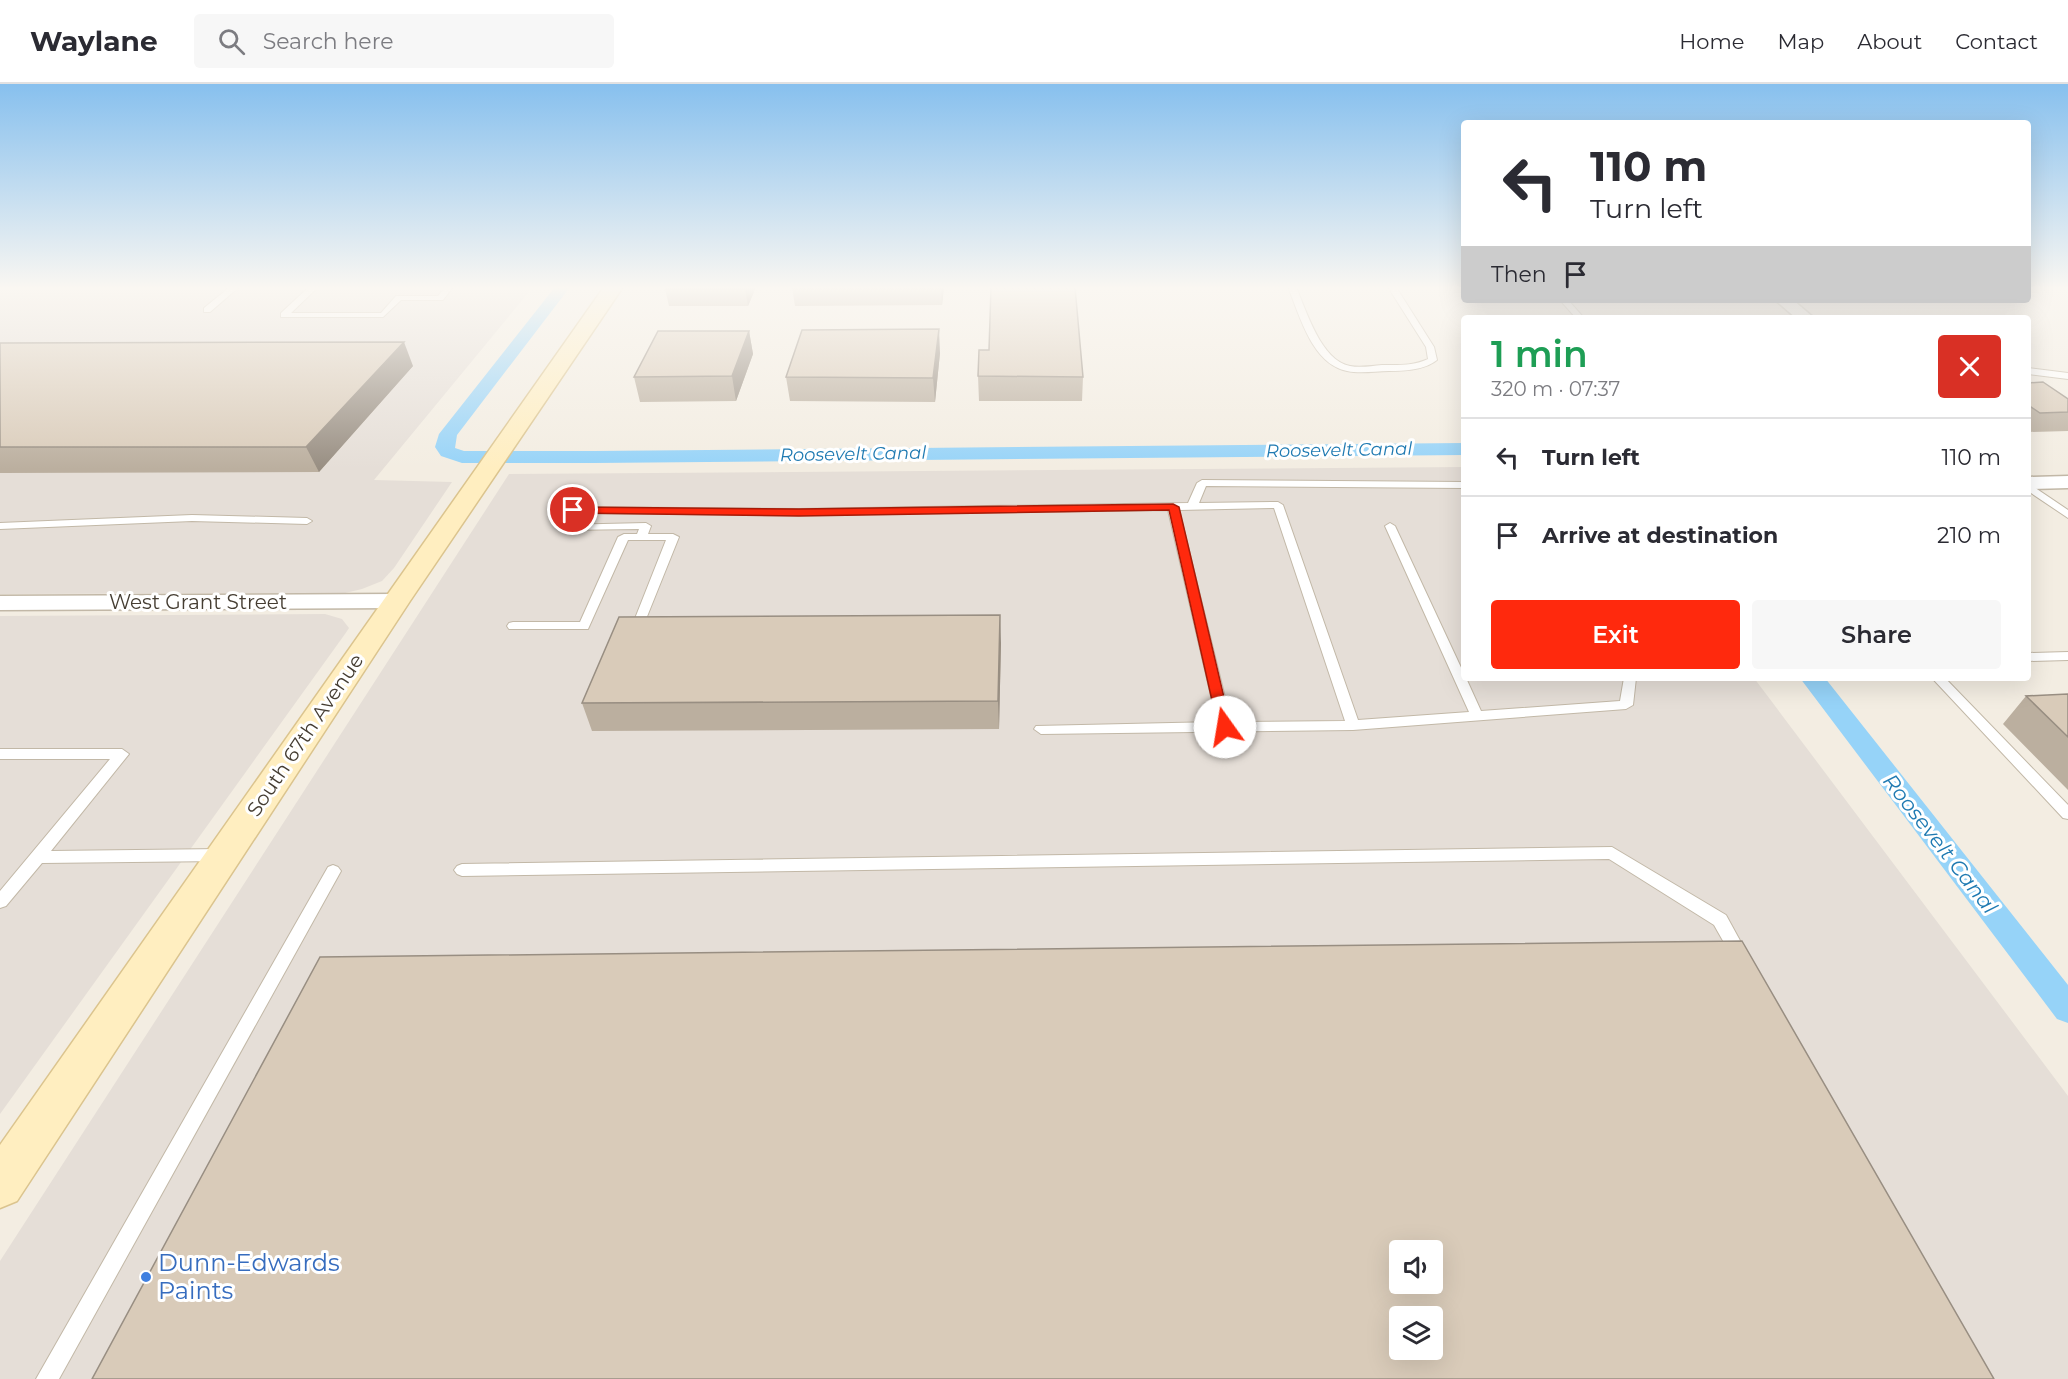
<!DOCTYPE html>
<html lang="en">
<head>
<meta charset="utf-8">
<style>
	body { margin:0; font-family:Montserrat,sans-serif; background:#f7f7f7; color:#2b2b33; height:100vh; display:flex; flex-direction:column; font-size:22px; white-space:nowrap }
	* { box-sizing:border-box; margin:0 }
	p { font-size:20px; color:#7c7c81 }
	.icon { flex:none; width:33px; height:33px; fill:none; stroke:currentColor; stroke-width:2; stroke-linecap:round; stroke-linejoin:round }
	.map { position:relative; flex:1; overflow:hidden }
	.side { position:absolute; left:1461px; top:231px; width:570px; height:366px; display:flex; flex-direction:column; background:#fff; border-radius:6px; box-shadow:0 6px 24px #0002 }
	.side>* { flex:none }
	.hud { position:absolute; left:1461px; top:36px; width:570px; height:183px; border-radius:6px; box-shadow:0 6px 24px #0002; background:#fff; color:#2b2b33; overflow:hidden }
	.buttons { position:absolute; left:1389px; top:1156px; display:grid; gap:12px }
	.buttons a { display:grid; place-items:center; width:54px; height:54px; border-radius:6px; background:#fff; box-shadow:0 6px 24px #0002; font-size:30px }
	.pin { position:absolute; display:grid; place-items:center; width:51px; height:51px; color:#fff; margin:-26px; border:3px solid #fff; border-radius:50%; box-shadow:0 2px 6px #0007 }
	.me { position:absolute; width:66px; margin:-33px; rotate:347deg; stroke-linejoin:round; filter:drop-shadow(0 0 4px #0008) }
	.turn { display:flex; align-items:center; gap:21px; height:126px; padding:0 30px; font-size:27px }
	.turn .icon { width:78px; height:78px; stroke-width:2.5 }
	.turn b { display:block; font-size:42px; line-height:51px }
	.then { display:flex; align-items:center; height:57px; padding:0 30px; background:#0003; gap:12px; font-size:22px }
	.round { display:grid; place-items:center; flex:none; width:63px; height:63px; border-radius:6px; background:#f7f7f7 }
	.overview { display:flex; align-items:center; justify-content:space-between; height:102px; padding:0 30px }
	h1 { font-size:36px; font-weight:600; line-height:45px; color:#1e9e55 }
	.primary-button { display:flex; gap:12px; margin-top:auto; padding:12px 30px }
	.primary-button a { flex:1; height:69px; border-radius:6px; background:#ff290d; color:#fff; font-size:24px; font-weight:600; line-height:69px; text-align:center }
	.primary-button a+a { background:#f7f7f7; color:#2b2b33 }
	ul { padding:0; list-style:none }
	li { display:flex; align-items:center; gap:18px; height:78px; padding:0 30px; border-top:2px solid #e1e1e2 }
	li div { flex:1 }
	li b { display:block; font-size:22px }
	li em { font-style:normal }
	header { display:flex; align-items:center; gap:36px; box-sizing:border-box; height:84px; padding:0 30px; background:#fff; border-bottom:2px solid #e1e1e2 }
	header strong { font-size:28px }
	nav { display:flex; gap:33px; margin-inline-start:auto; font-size:21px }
	.search { width:420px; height:54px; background:#f7f7f7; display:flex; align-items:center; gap:15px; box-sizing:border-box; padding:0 21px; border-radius:6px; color:#7c7c81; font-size:22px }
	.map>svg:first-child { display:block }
	.industrial { fill:#e5ded7; fill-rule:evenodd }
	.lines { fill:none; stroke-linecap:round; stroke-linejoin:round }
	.canal { fill:#96d3f8; fill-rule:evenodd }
	.lane-casing { stroke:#c2b8a7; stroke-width:2 }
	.street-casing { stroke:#c2b8a7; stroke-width:3 }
	.secondary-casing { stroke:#dbc48e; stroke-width:3 }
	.lane { fill:#fff; fill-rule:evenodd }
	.street { fill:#fff; fill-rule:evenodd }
	.secondary { fill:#ffeec0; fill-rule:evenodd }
	.wall { fill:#bbaf9f }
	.shaded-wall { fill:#988e82 }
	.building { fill:#d9cbb9; stroke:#988e82; stroke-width:1.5; fill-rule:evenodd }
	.route { fill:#ff290d; stroke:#a61b08; stroke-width:1.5 }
	.shop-dot { fill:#3f7fe0; stroke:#fff; stroke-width:2 }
	.labels { text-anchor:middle; stroke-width:6; stroke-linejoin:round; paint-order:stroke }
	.far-water-label { font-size:18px; font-style:italic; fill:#1f7ab2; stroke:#fff }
	.street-label { font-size:20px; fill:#453d32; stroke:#fff }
	.water-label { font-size:21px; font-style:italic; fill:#1f7ab2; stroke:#fff }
	.near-shop-label { font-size:24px; fill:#366cbe; stroke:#fff; text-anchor:start }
</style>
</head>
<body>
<header>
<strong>Waylane</strong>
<div class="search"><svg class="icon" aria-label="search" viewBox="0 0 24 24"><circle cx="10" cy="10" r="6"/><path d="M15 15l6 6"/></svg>Search here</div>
<nav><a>Home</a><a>Map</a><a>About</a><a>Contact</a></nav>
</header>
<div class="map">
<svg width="2068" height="1295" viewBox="0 0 2068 1295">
	<rect width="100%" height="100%" fill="#f3ede2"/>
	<path class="industrial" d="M0 203H533L374 396 452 398 394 484 382 497 362 505 345 509 0 510Z
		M1464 383V594H1754L2068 1012V1295H0V1177L509 390ZM1400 1167H1432V1200H1400ZM1400 1233H1432V1266H1400Z
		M325 530 342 535 349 544 345 550 0 1030V532Z"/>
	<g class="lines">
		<path class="canal" d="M555 203H570L457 351 455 364 464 367H594L1464 359V371L594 379H462L441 372 435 363 439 350Z
			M1800 594H1825L2068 901V939L2057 935Z"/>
		<defs>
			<path id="lane" d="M230 203H239L210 228H204V224Z
				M309 203H318L291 229H381L396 212H438L445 203H453L443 216H401L383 233H281V229Z
				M1288 203H1296C1306 226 1321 277 1350 282 1360 284 1372 282 1382 281 1398 281 1414 282 1428 275L1426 263 1388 203H1396L1434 263 1437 276C1425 286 1404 287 1389 287 1375 287 1361 290 1347 287 1312 280 1300 232 1288 203Z
				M1560 216H1568L1584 234H1576Z
				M2028 284 2068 289V295L2028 290Z
				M1202 396 1464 398V404L1206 402 1199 419 1278 418 1283 421 1358 636 1469 628 1385 442 1390 439 1395 442 1464 590V594H1466L1481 627 1620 617 1624 594H1636L1633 621 1626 625 1353 646 1041 650 1034 645 1036 642 1217 638 1168 426 799 431 573 429 568 426 573 423 799 425 1188 419 1197 399ZM1274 424 1345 637 1231 638 1179 426Z
				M2028 399 2068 426V434L2028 407Z
				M192 431 307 434 312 437 307 440 192 437 0 445V439Z
				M646 439 651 442 648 450H673L679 453 642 545H634L632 542 666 456H628L588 545H509L507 542 509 539 513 538H580L618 453 624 450H637L639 445 564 446 559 443 560 441Z
				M2068 568V576L2028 577V569Z
				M1932 594H1945L2068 721V735L2063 734Z
				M0 665H122L129 670 51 767 222 765 227 767 230 771 227 775 222 777 42 779 6 822 0 824V807L110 675H0Z
				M1612 763 1726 831 1749 873 1747 878 1741 880 1735 878 1714 841 1609 775 462 792 457 790 454 786 457 782 462 780Z
				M333 781 338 783 341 787 59 1295H36L328 783Z"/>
			<path id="street" d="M1775 216H1793L1814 234H1796Z
				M2068 392V404L2028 405V393Z
				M396 510 404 512 408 517 404 522 396 524 0 526V512Z"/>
			<path id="secondary" d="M604 203H623L410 517 17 1117 0 1124V1061Z"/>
		</defs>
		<use href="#lane" class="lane-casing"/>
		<use href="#street" class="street-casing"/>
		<use href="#secondary" class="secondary-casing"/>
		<use href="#lane" class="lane"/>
		<use href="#street" class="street"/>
		<use href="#secondary" class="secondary"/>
	</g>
	<path class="wall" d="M666 203H756L748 222H669L665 205Z
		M792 203H944L942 221 795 222Z
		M749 247 753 270 736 317 640 318 634 293Z
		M0 259 413 282 319 388 0 389Z
		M940 269 935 318 790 317 786 293Z
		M978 292 1083 293 1082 317H979Z
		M2028 299 2068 315V347L2028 348Z
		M1001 559 999 645 592 647 582 619Z
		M2068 610V706L2003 640 2026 612Z"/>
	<path class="shaded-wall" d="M746 203H756L748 222 745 205Z
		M941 203H944L942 221Z
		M939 245 940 269 935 318 933 294Z
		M749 247 753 270 736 317 732 292Z
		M404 258 413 282 319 388 306 363Z
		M1000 531 1001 559 999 645 998 617Z"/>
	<path class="building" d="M666 203H746L745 205H665Z
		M991 203H1075L1083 293 978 292 979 266H989Z
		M939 245 933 294 786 293 802 246Z
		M658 247H749L732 292 634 293Z
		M404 258 306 363H0V259Z
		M2043 298 2068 315V328L2040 329 2028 321V299Z
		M1000 531 998 617 582 619 619 533Z
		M2068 610V653L2026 612Z
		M1742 857 1994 1295H92L320 873ZM1400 1167H1432V1200H1400ZM1400 1233H1432V1266H1400Z"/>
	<linearGradient id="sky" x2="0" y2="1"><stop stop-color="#87c0ee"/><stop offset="0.53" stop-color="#faf7f2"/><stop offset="1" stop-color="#faf7f2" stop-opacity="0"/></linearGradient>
	<rect width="2068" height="385" fill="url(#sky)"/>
	<path class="route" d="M1173 420 1179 423 1231 643 1225 647 1218 643 1169 426 799 432 573 429 567 426 573 423 799 425Z"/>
	<circle class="shop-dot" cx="146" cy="1193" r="6"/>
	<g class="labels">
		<g class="far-water-label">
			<text transform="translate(1339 366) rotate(-1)" y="6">Roosevelt Canal</text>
			<text transform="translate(853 370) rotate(-1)" y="6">Roosevelt Canal</text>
		</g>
		<g class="street-label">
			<text x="198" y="525">West Grant Street</text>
			<text transform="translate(305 651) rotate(-56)" y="7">South 67th Avenue</text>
		</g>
		<g class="water-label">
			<text transform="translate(1940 760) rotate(52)" y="7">Roosevelt Canal</text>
		</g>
		<g class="near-shop-label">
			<text x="158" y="1187">Dunn-Edwards<tspan x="158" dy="28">Paints</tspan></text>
		</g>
	</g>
</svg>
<div class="buttons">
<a><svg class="icon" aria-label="sound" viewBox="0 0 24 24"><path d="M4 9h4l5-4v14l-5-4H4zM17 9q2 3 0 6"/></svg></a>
<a><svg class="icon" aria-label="layers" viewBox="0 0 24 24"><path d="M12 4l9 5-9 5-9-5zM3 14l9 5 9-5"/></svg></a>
</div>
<div class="pin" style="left:573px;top:426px;background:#d93025"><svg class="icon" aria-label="arrive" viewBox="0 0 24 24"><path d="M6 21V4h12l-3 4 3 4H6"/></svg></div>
<svg class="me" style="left:1225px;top:643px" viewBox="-20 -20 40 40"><circle r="19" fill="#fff"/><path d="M0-13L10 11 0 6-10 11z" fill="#ff290d"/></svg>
<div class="hud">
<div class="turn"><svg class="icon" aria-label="left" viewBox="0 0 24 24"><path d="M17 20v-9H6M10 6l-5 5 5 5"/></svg><div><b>110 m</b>Turn left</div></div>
<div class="then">Then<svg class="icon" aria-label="arrive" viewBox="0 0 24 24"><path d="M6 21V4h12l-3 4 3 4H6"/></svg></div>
</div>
<section class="side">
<div class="overview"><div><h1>1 min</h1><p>320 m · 07:37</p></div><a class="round" style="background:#d93025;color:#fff"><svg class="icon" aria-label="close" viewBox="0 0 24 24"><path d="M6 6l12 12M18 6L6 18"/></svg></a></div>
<ul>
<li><svg class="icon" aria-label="left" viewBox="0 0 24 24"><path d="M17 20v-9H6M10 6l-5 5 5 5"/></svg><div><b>Turn left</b></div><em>110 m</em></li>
<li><svg class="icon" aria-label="arrive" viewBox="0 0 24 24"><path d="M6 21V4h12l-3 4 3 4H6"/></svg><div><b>Arrive at destination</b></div><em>210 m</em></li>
</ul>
<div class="primary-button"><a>Exit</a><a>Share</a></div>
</section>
</div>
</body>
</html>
